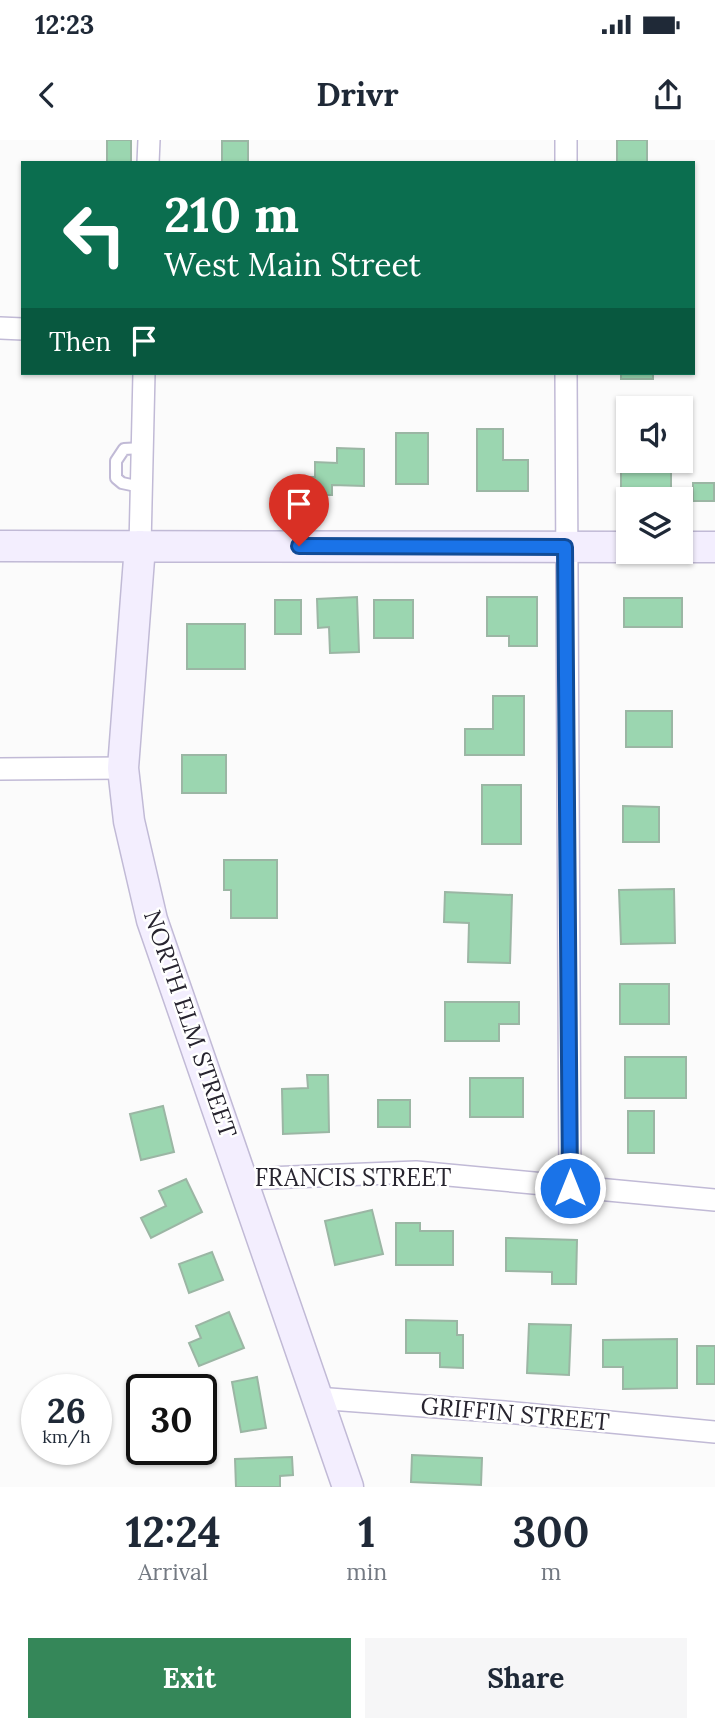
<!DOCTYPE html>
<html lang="en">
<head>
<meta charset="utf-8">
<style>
	body { margin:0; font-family:Lora,serif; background:#f6f6f7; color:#1f2937; height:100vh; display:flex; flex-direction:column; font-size:26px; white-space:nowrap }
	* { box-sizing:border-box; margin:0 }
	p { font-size:23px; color:#747a83 }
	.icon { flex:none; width:38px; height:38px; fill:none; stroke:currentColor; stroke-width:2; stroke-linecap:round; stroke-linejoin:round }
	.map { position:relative; height:1347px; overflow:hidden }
	.sheet { display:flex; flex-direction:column; background:#fff; flex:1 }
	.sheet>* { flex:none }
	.top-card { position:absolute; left:21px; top:21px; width:674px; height:214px; border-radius:0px; box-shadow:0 2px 5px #0004; background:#0b6e4f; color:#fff; overflow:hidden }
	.controls { position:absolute; left:616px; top:256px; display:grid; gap:14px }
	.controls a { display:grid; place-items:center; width:77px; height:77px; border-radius:0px; background:#fff; box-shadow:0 2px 5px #0004; font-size:35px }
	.speed { position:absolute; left:21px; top:1234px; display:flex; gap:14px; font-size:35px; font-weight:700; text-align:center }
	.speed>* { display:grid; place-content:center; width:91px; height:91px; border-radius:50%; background:#fff; box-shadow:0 2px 5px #0004; line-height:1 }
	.speed small { font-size:18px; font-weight:400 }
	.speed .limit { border:4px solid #111; border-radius:10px; background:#fff; color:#111 }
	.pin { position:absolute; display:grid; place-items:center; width:60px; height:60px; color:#fff; margin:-72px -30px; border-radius:50% 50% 50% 0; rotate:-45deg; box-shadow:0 0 7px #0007 }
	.pin .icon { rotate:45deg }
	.me { position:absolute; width:77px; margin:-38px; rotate:0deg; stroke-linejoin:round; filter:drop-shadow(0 0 5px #0008) }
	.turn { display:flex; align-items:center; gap:24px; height:147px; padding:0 28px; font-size:32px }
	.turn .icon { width:91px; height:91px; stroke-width:2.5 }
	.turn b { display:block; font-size:49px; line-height:60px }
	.then { display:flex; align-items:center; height:66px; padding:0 28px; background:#0003; gap:14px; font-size:26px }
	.eta { display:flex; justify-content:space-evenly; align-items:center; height:119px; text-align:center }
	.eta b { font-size:42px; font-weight:800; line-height:49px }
	.cta { display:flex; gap:14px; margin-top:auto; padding:14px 28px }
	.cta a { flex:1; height:80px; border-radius:0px; background:#358759; color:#fff; font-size:28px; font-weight:800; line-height:80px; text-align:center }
	.cta a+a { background:#f6f6f7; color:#1f2937 }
	.status { display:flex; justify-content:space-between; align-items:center; height:49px; padding:0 35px; background:#fff; direction:ltr }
	.status svg { height:19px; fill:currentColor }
	header { display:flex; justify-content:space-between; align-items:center; height:91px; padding:0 28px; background:#fff; font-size:32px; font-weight:800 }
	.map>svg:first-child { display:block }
	.building { fill:#9bd6b0; stroke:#9bb6a4; stroke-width:2 }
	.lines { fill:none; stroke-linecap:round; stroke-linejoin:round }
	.lane-casing { stroke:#c1bad6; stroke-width:14 }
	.street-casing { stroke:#c1bad6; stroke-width:24 }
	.secondary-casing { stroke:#c1bad6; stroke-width:33 }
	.lane { stroke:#fff; stroke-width:10 }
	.street { stroke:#fff; stroke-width:21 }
	.secondary { stroke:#f3eefe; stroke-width:30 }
	.route-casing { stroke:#114b97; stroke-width:18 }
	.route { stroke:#1a73e8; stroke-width:12 }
	.labels { text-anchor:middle; stroke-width:5; stroke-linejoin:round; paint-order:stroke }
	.street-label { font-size:24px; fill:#27242f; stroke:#fff }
</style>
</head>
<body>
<div class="status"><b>12:23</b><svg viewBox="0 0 49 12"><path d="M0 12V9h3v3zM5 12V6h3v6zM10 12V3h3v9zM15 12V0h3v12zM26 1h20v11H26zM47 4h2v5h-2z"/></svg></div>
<header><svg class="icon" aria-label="back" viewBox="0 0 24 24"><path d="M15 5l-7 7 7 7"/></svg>Drivr<svg class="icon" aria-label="share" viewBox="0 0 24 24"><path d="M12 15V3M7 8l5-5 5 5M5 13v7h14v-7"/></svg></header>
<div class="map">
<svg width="715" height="1347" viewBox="0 0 715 1347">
	<rect width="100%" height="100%" fill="#fbfbfb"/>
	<path class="building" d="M107 0H131V23H107Z
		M617 0H647V23H617Z
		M222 1H248V23H222Z
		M621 233H653V239H621Z
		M624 258H652V268H628V298H624Z
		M477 289H503V320H528V351H477Z
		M396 293H428V344H396Z
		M337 308 364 309V346L332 345V355H298V337H315V322L337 323Z
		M671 324V359H628V368H621V325Z
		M693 343H714V361H693Z
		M357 457 359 512 330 513 329 487 318 488 317 459Z
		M487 457H537V506H509V496H487Z
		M624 458H682V487H624Z
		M275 460H301V494H275Z
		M374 460H413V498H374Z
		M187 484H245V529H187Z
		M493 556H524V615H465V589H493Z
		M626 571H672V607H626Z
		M182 615H226V653H182Z
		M482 645H521V704H482Z
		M623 666 659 667V702H623Z
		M224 720H277V778H231V750H224Z
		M674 749 675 803 621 804 619 750Z
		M445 752 512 755 510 823 468 822 469 783 444 782Z
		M620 844H669V884H620Z
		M445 862H519V884H499V901H445Z
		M625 917H686V958H625Z
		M307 935H328L329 992 283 994 282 949 308 948Z
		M470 938H523V977H470Z
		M378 960H410V987H378Z
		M163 966 174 1012 141 1020 130 974Z
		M628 971H654V1013H628Z
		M186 1039 202 1072 151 1098 141 1078 166 1066 159 1051Z
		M372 1070 383 1114 335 1125 325 1081Z
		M396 1083H420V1091H453V1125H396Z
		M506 1098 577 1100 576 1144H552V1132L506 1131Z
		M212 1112 223 1140 189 1153 179 1124Z
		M229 1172 244 1208 199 1226 189 1203 201 1198 196 1186Z
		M406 1180 457 1181V1195H463V1228L440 1227V1213H406Z
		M529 1184 571 1185 569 1235 527 1233Z
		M677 1199V1248L623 1249V1227H603V1200Z
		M697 1206H715V1244H697Z
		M257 1237 266 1288 241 1292 232 1242Z
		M412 1315 482 1318 481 1345 411 1342Z
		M292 1317 293 1335 280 1336V1347H236L235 1319Z"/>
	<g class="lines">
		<defs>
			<path id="lane" d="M141 347 122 343 116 338V321L124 309 142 308"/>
			<path id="street" d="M148 23 149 0
				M566 23V0
				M0 188 23 189
				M566 233 570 1048
				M140 406 144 233
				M0 629 123 628
				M242 1039 416 1032 715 1060
				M316 1258 505 1272 715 1292"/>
			<path id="secondary" d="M0 406 628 407
				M140 406 123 628 129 681 152 780 348 1347
				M681 407H715"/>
		</defs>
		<use href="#lane" class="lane-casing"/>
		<use href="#street" class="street-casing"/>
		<use href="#secondary" class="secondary-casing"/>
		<use href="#lane" class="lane"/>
		<use href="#street" class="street"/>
		<use href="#secondary" class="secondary"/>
	</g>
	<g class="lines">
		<defs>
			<path id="route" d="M299 406 565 407 570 1048"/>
		</defs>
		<use href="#route" class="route-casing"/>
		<use href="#route" class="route"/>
	</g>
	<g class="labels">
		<g class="street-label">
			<text transform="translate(190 884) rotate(71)" y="8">NORTH ELM STREET</text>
			<text x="353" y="1046">FRANCIS STREET</text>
			<text transform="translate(515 1274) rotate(5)" y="8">GRIFFIN STREET</text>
		</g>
	</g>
</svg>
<div class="controls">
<a><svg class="icon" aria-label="sound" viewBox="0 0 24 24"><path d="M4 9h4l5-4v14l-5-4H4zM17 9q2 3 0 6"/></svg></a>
<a><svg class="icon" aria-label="layers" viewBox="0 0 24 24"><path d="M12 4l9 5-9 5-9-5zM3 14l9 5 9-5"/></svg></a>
</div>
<div class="speed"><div>26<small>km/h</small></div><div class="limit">30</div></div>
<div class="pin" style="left:299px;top:406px;background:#d93025"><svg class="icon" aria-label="arrive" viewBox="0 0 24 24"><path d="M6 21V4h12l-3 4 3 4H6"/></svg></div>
<svg class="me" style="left:570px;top:1048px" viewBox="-20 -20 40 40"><circle r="17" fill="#1a73e8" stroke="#fff" stroke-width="3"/><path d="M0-11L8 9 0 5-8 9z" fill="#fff"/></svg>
<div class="top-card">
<div class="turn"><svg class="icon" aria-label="left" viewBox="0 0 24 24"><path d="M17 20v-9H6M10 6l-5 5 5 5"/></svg><div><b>210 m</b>West Main Street</div></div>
<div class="then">Then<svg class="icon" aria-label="arrive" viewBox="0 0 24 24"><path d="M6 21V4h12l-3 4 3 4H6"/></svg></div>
</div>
</div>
<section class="sheet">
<div class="eta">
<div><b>12:24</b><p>Arrival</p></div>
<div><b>1</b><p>min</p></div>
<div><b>300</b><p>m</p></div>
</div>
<div class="cta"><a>Exit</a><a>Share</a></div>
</section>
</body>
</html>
